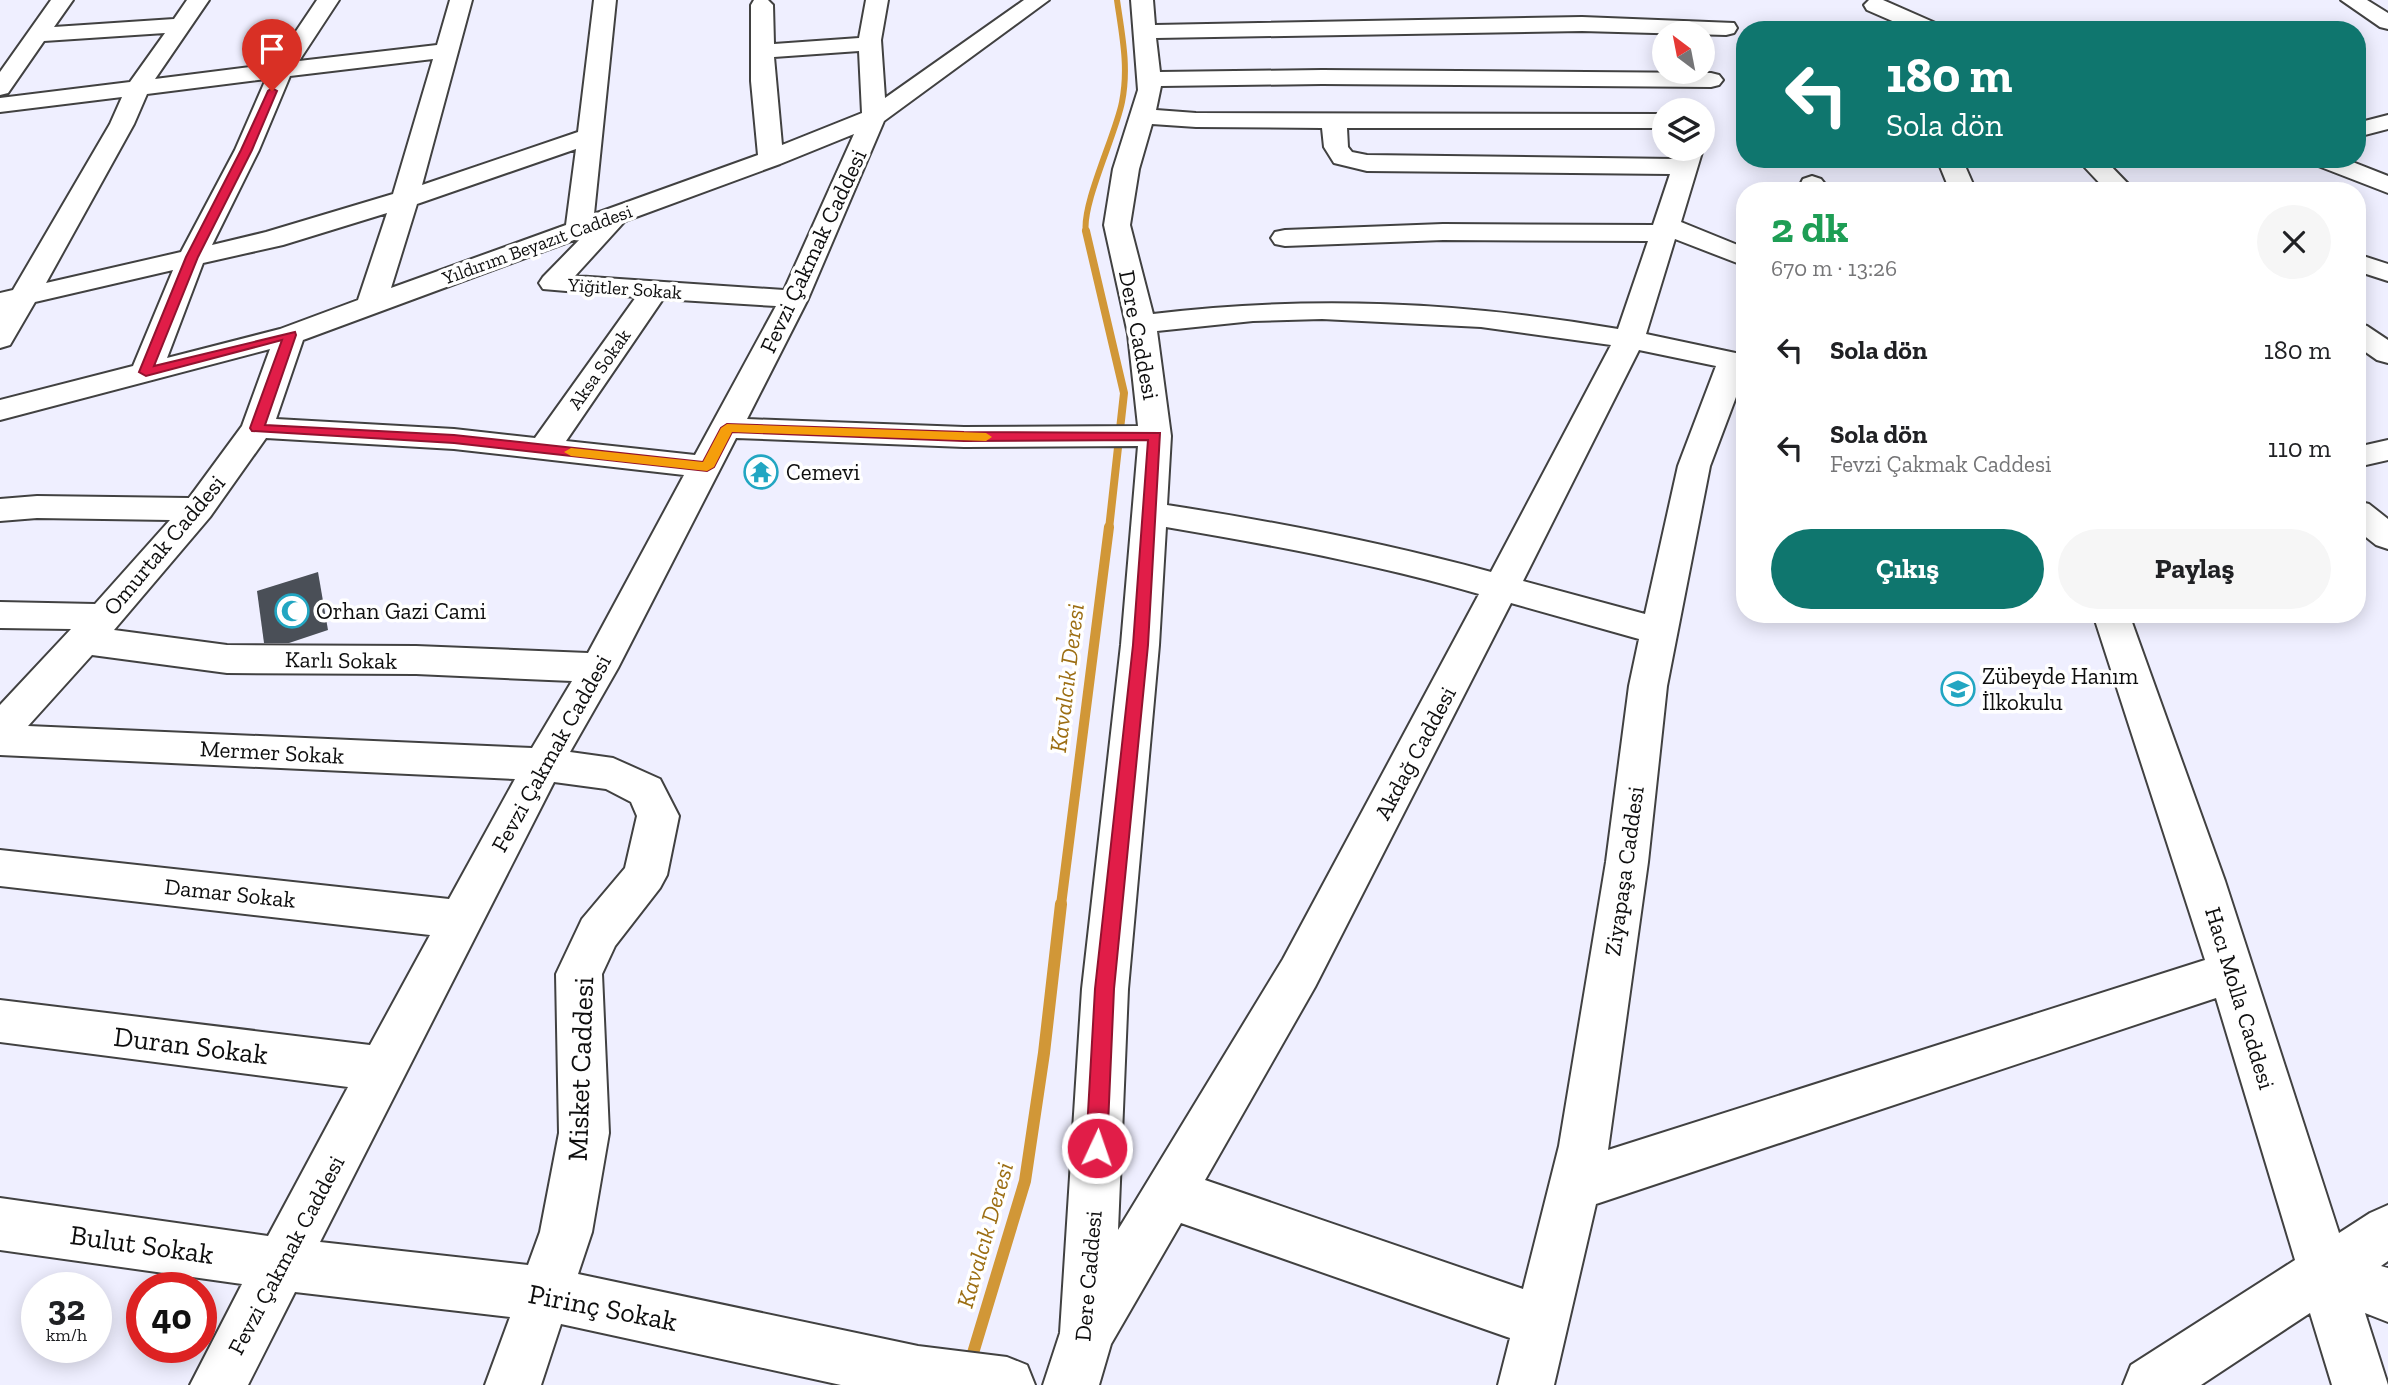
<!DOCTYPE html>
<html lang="tr">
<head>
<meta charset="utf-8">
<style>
	body { margin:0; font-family:"Zilla Slab",serif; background:#f6f6f6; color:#202124; height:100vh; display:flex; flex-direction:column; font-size:26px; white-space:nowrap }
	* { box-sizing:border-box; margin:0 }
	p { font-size:23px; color:#757577 }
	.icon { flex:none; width:38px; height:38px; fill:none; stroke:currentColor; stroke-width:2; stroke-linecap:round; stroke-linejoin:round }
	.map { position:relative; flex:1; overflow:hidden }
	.panel { position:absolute; left:1736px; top:182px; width:630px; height:441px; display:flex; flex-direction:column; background:#fff; border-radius:28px; box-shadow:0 4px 18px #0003 }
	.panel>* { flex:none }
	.hud { position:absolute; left:1736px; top:21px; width:630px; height:147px; border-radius:28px; box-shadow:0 4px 18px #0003; background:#0f766e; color:#fff; overflow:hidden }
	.needle { width:46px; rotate:328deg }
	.controls { position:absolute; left:1652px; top:21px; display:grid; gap:14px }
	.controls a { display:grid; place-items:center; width:63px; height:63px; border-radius:50%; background:#fff; box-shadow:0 4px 18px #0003; font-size:35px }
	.speed { position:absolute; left:21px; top:1272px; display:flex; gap:14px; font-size:35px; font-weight:700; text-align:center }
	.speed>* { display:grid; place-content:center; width:91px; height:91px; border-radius:50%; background:#fff; box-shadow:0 4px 18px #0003; line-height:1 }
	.speed small { font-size:18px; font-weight:400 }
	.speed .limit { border:10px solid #d22; background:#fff; color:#111 }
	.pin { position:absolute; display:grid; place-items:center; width:60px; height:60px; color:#fff; margin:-72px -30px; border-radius:50% 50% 50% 0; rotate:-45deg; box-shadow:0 0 7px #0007 }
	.pin .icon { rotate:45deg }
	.me { position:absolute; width:77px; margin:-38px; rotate:3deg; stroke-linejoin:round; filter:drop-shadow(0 0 5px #0008) }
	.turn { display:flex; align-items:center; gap:24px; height:147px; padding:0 35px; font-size:32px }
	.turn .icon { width:91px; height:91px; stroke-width:2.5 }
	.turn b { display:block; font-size:49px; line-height:60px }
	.round { display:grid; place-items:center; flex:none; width:74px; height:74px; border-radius:37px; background:#f6f6f6 }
	.head { display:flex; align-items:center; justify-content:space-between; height:119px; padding:0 35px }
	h1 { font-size:42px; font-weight:800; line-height:52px; color:#1e9e55 }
	.button { display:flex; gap:14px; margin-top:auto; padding:14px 35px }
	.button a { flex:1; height:80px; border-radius:42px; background:#0f766e; color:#fff; font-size:28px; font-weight:800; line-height:80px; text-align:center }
	.button a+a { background:#f6f6f6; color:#202124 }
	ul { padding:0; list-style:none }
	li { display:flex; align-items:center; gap:21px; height:98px; padding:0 35px }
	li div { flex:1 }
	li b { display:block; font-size:26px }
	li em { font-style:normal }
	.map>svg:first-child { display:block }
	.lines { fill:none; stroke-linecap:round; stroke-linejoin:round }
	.stream-far3 { stroke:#d19737; stroke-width:6 }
	.stream-far2 { stroke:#d19737; stroke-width:8 }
	.stream-far1 { stroke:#d19737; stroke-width:10 }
	.stream { stroke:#d19737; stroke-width:12 }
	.building { fill:#4a4f57 }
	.minor-casing { stroke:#414141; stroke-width:4 }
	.minor { fill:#fff; fill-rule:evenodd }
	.route { fill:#e11d48; stroke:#92132f; stroke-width:2 }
	.slow { fill:#f59e0b }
	.labels { text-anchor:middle; stroke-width:7; stroke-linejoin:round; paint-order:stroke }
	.far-street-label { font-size:19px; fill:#0e0e0e; stroke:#fff }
	.street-label { font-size:23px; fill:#0e0e0e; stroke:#fff }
	.poi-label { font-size:23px; fill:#0e0e0e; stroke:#fff; text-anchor:start }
	.water-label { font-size:24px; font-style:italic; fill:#9c6e13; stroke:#fff }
	.near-street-label { font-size:28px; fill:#0e0e0e; stroke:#fff }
</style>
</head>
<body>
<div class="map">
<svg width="2388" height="1385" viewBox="0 0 2388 1385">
	<rect width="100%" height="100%" fill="#efefff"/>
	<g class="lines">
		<path class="stream-far3" d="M1086 233C1081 205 1116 134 1122 102 1129 67 1122 35 1117 0"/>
		<path class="stream-far2" d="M1086 231 1124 393 1109 529"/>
		<path class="stream-far1" d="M1061 905 1109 527"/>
		<path class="stream" d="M970 1363 1025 1181 1044 1053 1061 904"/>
	</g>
	<path class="building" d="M318 572 328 630 289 643H264L257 591Z"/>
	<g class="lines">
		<defs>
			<path id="minor" d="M51 0H73L54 27 174 19 187 0H209L155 79 274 64 317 0H339L299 61 437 45 450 0H472L422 185 578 132 594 0H616L594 214 758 155 751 81V5L754 0H768L773 5 774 44 859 38 866 0H888L881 40 885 98 1024 0H1049L884 121 808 299 747 419 964 427 1138 426 1128 334 1104 225 1113 169 1138 90 1131 0H1153L1155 25 1582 17 1734 23 1737 28 1734 33 1726 35 1582 31 1156 38 1160 72 1322 70 1711 73 1719 75 1723 80 1719 85 1711 87 1322 84 1161 86 1156 110 1196 113 1664 114V128H1347L1348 147 1352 152 1367 155 1675 159 1679 149H1703L1681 222 1745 248V266L1675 239 1646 334 1745 355V373L1710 466 1667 686 1648 862 1608 1150 2205 960 2093 614H2129L2225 881 2339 1233 2370 1213 2388 1205V1261L2381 1266 2388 1268V1322L2365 1313 2388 1385H2332L2310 1313 2201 1385H2123L2131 1365 2295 1260 2216 998 1596 1204 1554 1385H1498L1510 1338 1181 1223 1111 1344 1099 1385H1043L1060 1333 1082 989 1121 645 1138 446 964 447 736 438 618 668 570 752 613 758 660 779 679 816 667 875 660 888 615 946 602 974 609 1133 592 1232 578 1274 918 1346 1007 1357 1027 1365 1035 1385H841L561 1324 541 1385H485L510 1317 295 1292 248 1385H190L242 1284 0 1250V1198L268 1236 348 1087 0 1042V1000L370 1045 430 935 0 886V850L449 899 515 779 0 755V705L71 629 0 628V602L95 604 170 520 37 518 0 521V499L37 496 189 498 242 426 270 349 0 420V400L133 366 173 270 35 302 10 345 0 348V293L13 290 110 124 122 97 0 112V98L130 82 165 33 44 41 8 93 0 95V72ZM859 51 862 113 782 145 774 57ZM433 59 393 194 266 232 212 245 259 150 290 76ZM266 79 235 150 181 252 46 283 134 124 147 94ZM1152 124 1196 127 1322 128 1324 147 1334 163 1367 171 1670 174 1653 225 1443 224 1285 230 1275 232 1271 238 1275 244 1285 246 1443 240 1648 241 1618 329C1461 302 1311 295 1153 314L1130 225 1139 169ZM854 134 784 290 575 276 625 221 780 164ZM576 149 566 225 391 288 417 204ZM387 213 358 300 280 329 167 358 203 263 283 245ZM582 237 543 277 539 283 543 289 636 297 535 438 454 429 276 419 303 340ZM663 299 776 306 695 455 566 441ZM1322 319 1481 327 1611 345 1491 572C1384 543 1277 522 1167 505L1171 436 1157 331 1253 321ZM1639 350 1716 366 1678 466 1645 614 1523 581ZM266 438 454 449 684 475 588 653 416 646 227 645 114 630 210 517ZM1166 527C1272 545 1376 564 1479 594L1283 959 1118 1230 1128 989 1159 645ZM1511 603 1639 639 1629 686 1606 862 1559 1146 1523 1289 1205 1180 1315 987ZM92 655 227 673 416 674 572 681 532 748 28 726ZM554 782 606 789 631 802 637 816 625 868 582 919 556 974 559 1133 540 1232 528 1265 320 1242Z
				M1869 0H1883L1940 25 1943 30H1913L1867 10 1864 5Z
				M2341 0H2367L2388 13V29L2380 27Z
				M2388 115V129L2357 137V123Z
				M1937 159H1962L1976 191H1950Z
				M2077 159H2104L2135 191H2107Z
				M2310 159H2345L2388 176V193L2313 164Z
				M1812 176 1821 179 1825 184 1823 191H1797L1803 179Z
				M2363 256 2388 264V281L2357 271V257Z
				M2357 323 2367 326 2388 340V363L2377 360 2357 346Z
				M2388 440V460L2357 467V447Z
				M2357 501 2369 504 2388 519V549L2376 545 2357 530Z"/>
		</defs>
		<use href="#minor" class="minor-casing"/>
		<use href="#minor" class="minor"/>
	</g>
	<path class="route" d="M272 88 277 91 252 150 198 257 154 366 295 332 296 335 265 425 454 435 703 462 721 428 727 424 964 432 1160 433 1148 645 1114 989 1107 1148 1104 1155 1097 1158 1089 1155 1086 1148 1095 989 1133 645 1148 440 964 441 732 432 714 467 707 471 454 443 252 431 250 428 282 340 146 376 139 372 186 257 241 150 268 91Z"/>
	<path class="slow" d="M727 424 986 433 992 437 986 441 732 432 714 467 707 471 571 456 564 452 571 448 703 462 721 428Z"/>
	<defs>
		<symbol id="temple-ring" viewBox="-11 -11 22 22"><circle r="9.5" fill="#fff" stroke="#22a6c2" stroke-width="1.5"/><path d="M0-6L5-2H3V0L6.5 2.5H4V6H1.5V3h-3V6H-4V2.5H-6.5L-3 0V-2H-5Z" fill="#22a6c2"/></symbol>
		<symbol id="mosque-ring" viewBox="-11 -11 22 22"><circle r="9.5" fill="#fff" stroke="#22a6c2" stroke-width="1.5"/><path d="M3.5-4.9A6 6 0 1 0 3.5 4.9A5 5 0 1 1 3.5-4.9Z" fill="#22a6c2"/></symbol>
		<symbol id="school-ring" viewBox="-11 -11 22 22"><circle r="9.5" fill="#fff" stroke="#22a6c2" stroke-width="1.5"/><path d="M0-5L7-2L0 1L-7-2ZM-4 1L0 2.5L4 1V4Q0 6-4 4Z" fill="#22a6c2"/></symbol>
	</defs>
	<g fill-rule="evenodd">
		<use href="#temple-ring" x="742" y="453" width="38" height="38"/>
		<use href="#mosque-ring" x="273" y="592" width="38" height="38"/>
		<use href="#school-ring" x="1939" y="670" width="38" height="38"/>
	</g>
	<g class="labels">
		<g class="far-street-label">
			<text transform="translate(537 244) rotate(-20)" y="7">Yıldırım Beyazıt Caddesi</text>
			<text transform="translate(625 288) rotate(4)" y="7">Yiğitler Sokak</text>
			<text transform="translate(599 369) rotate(-55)" y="7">Aksa Sokak</text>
		</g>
		<g class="street-label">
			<text transform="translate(813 251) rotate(-65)" y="8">Fevzi Çakmak Caddesi</text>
			<text transform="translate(1139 335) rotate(79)" y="8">Dere Caddesi</text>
			<text transform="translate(164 545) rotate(-50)" y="8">Omurtak Caddesi</text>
			<text transform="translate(341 660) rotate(1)" y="8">Karlı Sokak</text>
			<text transform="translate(272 752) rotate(3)" y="8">Mermer Sokak</text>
			<text transform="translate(551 753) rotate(-61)" y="8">Fevzi Çakmak Caddesi</text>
			<text transform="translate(1415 753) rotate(-62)" y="8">Akdağ Caddesi</text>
			<text transform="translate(1624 871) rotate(-82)" y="8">Ziyapaşa Caddesi</text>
			<text transform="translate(230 893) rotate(6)" y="8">Damar Sokak</text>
			<text transform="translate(2240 998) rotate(73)" y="8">Hacı Molla Caddesi</text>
			<text transform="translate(286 1255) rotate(-62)" y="8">Fevzi Çakmak Caddesi</text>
			<text transform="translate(1088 1276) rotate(-85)" y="8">Dere Caddesi</text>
		</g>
		<g class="poi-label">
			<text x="786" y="480">Cemevi</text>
			<text x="316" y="619">Orhan Gazi Cami</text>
			<text x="1982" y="684">Zübeyde Hanım<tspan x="1982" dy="26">İlkokulu</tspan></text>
		</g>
		<g class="water-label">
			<text transform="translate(1067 678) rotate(-83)" y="8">Kavalcık Deresi</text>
			<text transform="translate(985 1235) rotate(-74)" y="8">Kavalcık Deresi</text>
		</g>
		<g class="near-street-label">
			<text transform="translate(191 1045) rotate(7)" y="10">Duran Sokak</text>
			<text transform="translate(580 1069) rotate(-88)" y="10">Misket Caddesi</text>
			<text transform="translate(142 1244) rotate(8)" y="10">Bulut Sokak</text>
			<text transform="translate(603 1307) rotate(11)" y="10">Pirinç Sokak</text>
		</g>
	</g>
</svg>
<div class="controls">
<a><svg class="needle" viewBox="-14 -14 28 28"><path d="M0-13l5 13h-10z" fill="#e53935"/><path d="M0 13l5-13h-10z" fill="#757577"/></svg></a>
<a><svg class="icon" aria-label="layers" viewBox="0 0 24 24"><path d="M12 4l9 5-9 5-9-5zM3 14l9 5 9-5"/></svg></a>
</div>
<div class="speed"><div>32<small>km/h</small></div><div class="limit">40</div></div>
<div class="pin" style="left:272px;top:91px;background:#d93025"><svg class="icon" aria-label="arrive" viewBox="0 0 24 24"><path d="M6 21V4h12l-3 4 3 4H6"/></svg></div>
<svg class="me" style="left:1097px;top:1148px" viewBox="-20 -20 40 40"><circle r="17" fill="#e11d48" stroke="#fff" stroke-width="3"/><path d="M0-11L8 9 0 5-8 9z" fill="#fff"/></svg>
<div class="hud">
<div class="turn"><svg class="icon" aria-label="left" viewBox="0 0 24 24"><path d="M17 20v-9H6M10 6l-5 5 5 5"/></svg><div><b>180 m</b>Sola dön</div></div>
</div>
<section class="panel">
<div class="head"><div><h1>2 dk</h1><p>670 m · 13:26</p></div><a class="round"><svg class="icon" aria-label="close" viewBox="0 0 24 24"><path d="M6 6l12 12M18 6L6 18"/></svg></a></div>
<ul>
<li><svg class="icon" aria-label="left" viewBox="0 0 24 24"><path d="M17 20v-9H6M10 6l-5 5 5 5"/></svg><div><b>Sola dön</b></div><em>180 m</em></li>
<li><svg class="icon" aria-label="left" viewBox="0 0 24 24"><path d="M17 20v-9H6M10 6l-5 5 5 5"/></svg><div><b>Sola dön</b><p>Fevzi Çakmak Caddesi</p></div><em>110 m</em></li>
</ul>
<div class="button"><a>Çıkış</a><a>Paylaş</a></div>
</section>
</div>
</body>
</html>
